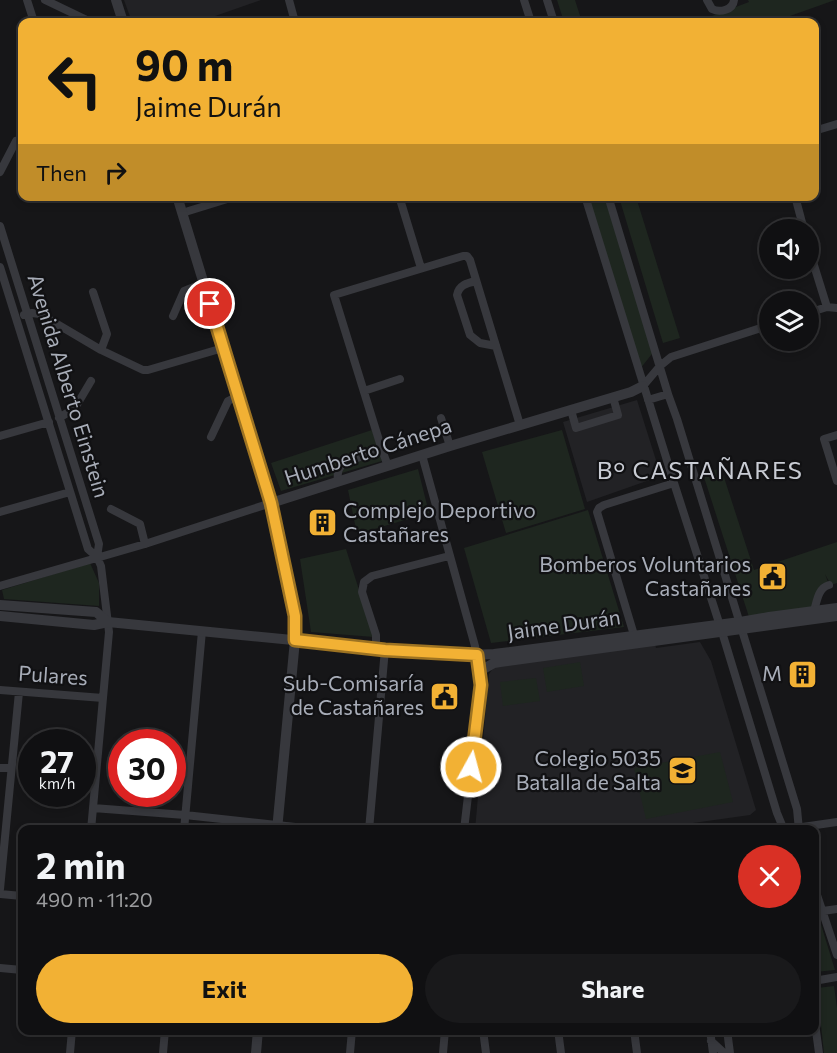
<!DOCTYPE html>
<html lang="en">
<head>
<meta charset="utf-8">
<style>
	body { margin:0; font-family:Commissioner,sans-serif; background:#19191b; color:#f1f3f6; height:100vh; display:flex; flex-direction:column; font-size:22px; white-space:nowrap }
	* { box-sizing:border-box; margin:0 }
	p { font-size:20px; color:#9c9d9f }
	.icon { flex:none; width:33px; height:33px; fill:none; stroke:currentColor; stroke-width:2; stroke-linecap:round; stroke-linejoin:round }
	.map { position:relative; flex:1; overflow:hidden }
	.panel { position:absolute; left:18px; top:825px; width:801px; height:210px; display:flex; flex-direction:column; background:#101012; border-radius:12px; box-shadow:0 3px 9px #0003,0 0 0 2px #303032 }
	.panel>* { flex:none }
	.banner { position:absolute; left:18px; top:18px; width:801px; height:183px; border-radius:12px; box-shadow:0 3px 9px #0003,0 0 0 2px #303032; background:#f2b134; color:#111; overflow:hidden }
	.controls { position:absolute; left:759px; top:219px; display:grid; gap:12px }
	.controls a { display:grid; place-items:center; width:60px; height:60px; border-radius:50%; background:#101012; box-shadow:0 3px 9px #0003,0 0 0 2px #303032; font-size:30px }
	.speed { position:absolute; left:18px; top:729px; display:flex; gap:12px; font-size:30px; font-weight:700; text-align:center }
	.speed>* { display:grid; place-content:center; width:78px; height:78px; border-radius:50%; background:#101012; box-shadow:0 3px 9px #0003,0 0 0 2px #303032; line-height:1 }
	.speed small { font-size:15px; font-weight:400 }
	.speed .limit { border:9px solid #d22; background:#fff; color:#111 }
	.pin { position:absolute; display:grid; place-items:center; width:51px; height:51px; color:#fff; margin:-26px; border:3px solid #fff; border-radius:50%; box-shadow:0 2px 6px #0007 }
	.me { position:absolute; width:66px; margin:-33px; rotate:7deg; stroke-linejoin:round; filter:drop-shadow(0 0 4px #0008) }
	.turn { display:flex; align-items:center; gap:21px; height:126px; padding:0 18px; font-size:27px }
	.turn .icon { width:78px; height:78px; stroke-width:2.5 }
	.turn b { display:block; font-size:42px; line-height:51px }
	.then { display:flex; align-items:center; height:57px; padding:0 18px; background:#0003; gap:12px; font-size:22px }
	.round { display:grid; place-items:center; flex:none; width:63px; height:63px; border-radius:32px; background:#19191b }
	.headline { display:flex; align-items:center; justify-content:space-between; height:102px; padding:0 18px }
	h1 { font-size:36px; font-weight:700; line-height:45px }
	.primary-button { display:flex; gap:12px; margin-top:auto; padding:12px 18px }
	.primary-button a { flex:1; height:69px; border-radius:36px; background:#f2b134; color:#111; font-size:24px; font-weight:700; line-height:69px; text-align:center }
	.primary-button a+a { background:#19191b; color:#f1f3f6 }
	.map>svg:first-child { display:block }
	.built { fill:#222225 }
	.green { fill:#1e261f }
	.lines { fill:none; stroke-linecap:round; stroke-linejoin:round }
	.minor { stroke:#37383d; stroke-width:8 }
	.tertiary { stroke:#37383d; stroke-width:10 }
	.route-casing { stroke:#9d7322; stroke-width:15 }
	.route { stroke:#f2b134; stroke-width:10 }
	.labels { text-anchor:middle; stroke-width:4.5; stroke-linejoin:round; paint-order:stroke }
	.street-label { font-size:21px; fill:#a8adb8; stroke:#111113 }
	.poi-label { font-size:21px; fill:#a8adb8; stroke:#111113; text-anchor:end }
	.quarter-label { font-size:24px; letter-spacing:1.5px; fill:#c9ccd4; stroke:#111113 }
</style>
</head>
<body>
<div class="map">
<svg width="837" height="1053" viewBox="0 0 837 1053">
	<rect width="100%" height="100%" fill="#161618"/>
	<path class="built" d="M124 0H261L198 22H132Z
		M637 400 661 476 587 502 563 422Z
		M700 642 711 661 756 810 750 815 643 830H475L489 674 494 667 655 644 656 648Z"/>
	<path class="green" d="M557 0H575L582 22H564Z
		M748 0H835L773 22H696L749 2Z
		M586 197H607L655 350 640 369Z
		M619 197H636L680 338 663 343Z
		M372 430 382 461 281 491 271 463Z
		M562 430 585 509 506 533 482 452Z
		M721 468 754 570 837 542V583L831 585 825 574 829 585 820 591 814 611 749 617 703 474Z
		M418 469 429 513 357 534 348 490Z
		M588 510 624 627 491 643 464 548Z
		M346 549 374 637 311 632 300 559Z
		M90 563 99 583V606L4 599 2 590Z
		M580 662 584 686 547 692 543 668Z
		M536 678 540 701 503 706 500 682Z
		M720 752 733 802 646 819 634 768Z
		M814 905H815L835 970 815 972Z
		M834 986 837 1008V1053H824L817 988Z"/>
	<g class="lines">
		<path class="minor" d="M27 0 34 22
			M45 0 91 22
			M289 0 295 22
			M524 0 531 22
			M547 0 554 22
			M707 0 712 9C720 13 733 10 734 0
			M814 131 837 124
			M0 172 16 141
			M399 196 421 268
			M585 196 674 483 722 632 777 813 784 830
			M608 196 668 394 677 419 797 809 799 830
			M795 196 804 230
			M182 213 237 196
			M0 226 99 544 97 557
			M808 246 827 307
			M0 267 88 549 97 557 101 566 109 632 91 830
			M476 281C467 283 459 285 457 295L470 335 480 343 496 346
			M93 292 107 334 101 350
			M808 313 827 307 837 308
			M24 315 32 313 40 314 101 350 143 370H148L223 348
			M173 316 184 291 204 283
			M643 386 660 366 671 357 770 325
			M364 391 400 379
			M648 400 668 394
			M571 410 576 428 618 415 613 397
			M59 418 75 408 91 381
			M441 418 450 446
			M837 435 824 439 837 481
			M0 436 49 422
			M211 437 228 401 238 396
			M422 455 475 646 480 671 481 685 464 830
			M388 466 382 450 334 295 463 256H467L470 260 520 425
			M338 482C337 473 338 467 345 462L382 450
			M111 509 140 524 145 544
			M0 512 70 492
			M0 586 145 544 271 503
			M814 611C817 601 818 588 829 585
			M634 635 597 512 599 508 604 505 674 483
			M376 648V635L362 592 364 582 372 576 449 556
			M0 690 103 698
			M0 768H11
			M93 808 185 815 323 830
			M184 830 202 631
			M369 830 385 649
			M782 830 837 822
			M814 886 837 955
			M0 889 19 692
			M0 894 22 896
			M823 911 837 909
			M0 968 22 970
			M814 981 837 977
			M814 1016 819 1053
			M483 1030 486 1053
			M558 1030 561 1053
			M634 1030 637 1053
			M710 1030 713 1053
			M727 1030 730 1053
			M711 1041 724 1053
			M70 1053 72 1030
			M163 1053 165 1030
			M350 1053 352 1030
			M443 1053 445 1030"/>
		<path class="tertiary" d="M116 0 123 22
			M177 196 271 503 295 616V640L277 830
			M271 503 450 446 631 392 643 386
			M0 605 96 612 108 622
			M0 616 94 625 108 622 385 649 470 655 494 654 740 622 769 617 837 608
			M480 671 494 663 500 662 837 616
			M256 1053 258 1030"/>
	</g>
	<g class="lines">
		<defs>
			<path id="route" d="M210 304 271 503 295 616V640L385 650 477 655 481 685 471 767"/>
		</defs>
		<use href="#route" class="route-casing"/>
		<use href="#route" class="route"/>
	</g>
	<defs>
		<symbol id="building-square" viewBox="-11 -11 22 22"><rect x="-9" y="-9" width="18" height="18" rx="4" fill="#f2b134" stroke="#111113"/><path d="M-4-6H4V6H1V3H-1V6H-4ZM-2.5-4.3h1.7v1.8h-1.7ZM.8-4.3h1.7v1.8H.8ZM-2.5-1h1.7V.8h-1.7ZM.8-1h1.7V.8H.8Z" fill="#111"/></symbol>
		<symbol id="civic-square" viewBox="-11 -11 22 22"><rect x="-9" y="-9" width="18" height="18" rx="4" fill="#f2b134" stroke="#111113"/><path d="M-.6-6.5H3V-4.5H.6V-3L4-1V1h2V6H-6V1h2V-1L-.6-3ZM-1.2 2.5V6h2.4V2.5Z" fill="#111"/></symbol>
		<symbol id="school-square" viewBox="-11 -11 22 22"><rect x="-9" y="-9" width="18" height="18" rx="4" fill="#f2b134" stroke="#111113"/><path d="M0-5L7-2L0 1L-7-2ZM-4 1L0 2.5L4 1V4Q0 6-4 4Z" fill="#111"/></symbol>
	</defs>
	<g fill-rule="evenodd">
		<use href="#building-square" x="306" y="506" width="33" height="33"/>
		<use href="#civic-square" x="756" y="560" width="33" height="33"/>
		<use href="#building-square" x="786" y="658" width="33" height="33"/>
		<use href="#civic-square" x="428" y="680" width="33" height="33"/>
		<use href="#school-square" x="666" y="754" width="33" height="33"/>
	</g>
	<g class="labels">
		<g class="street-label">
			<text transform="translate(68 386) rotate(73)" y="7">Avenida Alberto Einstein</text>
			<text transform="translate(368 452) rotate(-18)" y="7">Humberto Cánepa</text>
			<text transform="translate(564 625) rotate(-8)" y="7">Jaime Durán</text>
			<text transform="translate(53 676) rotate(4)" y="7">Pulares</text>
		</g>
		<g class="poi-label">
			<text x="343" y="518" text-anchor="start">Complejo Deportivo<tspan x="343" dy="24">Castañares</tspan></text>
			<text x="751" y="572">Bomberos Voluntarios<tspan x="751" dy="24">Castañares</tspan></text>
			<text x="782" y="681">M</text>
			<text x="424" y="691">Sub-Comisaría<tspan x="424" dy="24">de Castañares</tspan></text>
			<text x="661" y="766">Colegio 5035<tspan x="661" dy="24">Batalla de Salta</tspan></text>
		</g>
		<g class="quarter-label">
			<text x="700" y="479">B° CASTAÑARES</text>
		</g>
	</g>
</svg>
<div class="controls">
<a><svg class="icon" aria-label="sound" viewBox="0 0 24 24"><path d="M4 9h4l5-4v14l-5-4H4zM17 9q2 3 0 6"/></svg></a>
<a><svg class="icon" aria-label="layers" viewBox="0 0 24 24"><path d="M12 4l9 5-9 5-9-5zM3 14l9 5 9-5"/></svg></a>
</div>
<div class="speed"><div>27<small>km/h</small></div><div class="limit">30</div></div>
<div class="pin" style="left:210px;top:304px;background:#d93025"><svg class="icon" aria-label="arrive" viewBox="0 0 24 24"><path d="M6 21V4h12l-3 4 3 4H6"/></svg></div>
<svg class="me" style="left:471px;top:767px" viewBox="-20 -20 40 40"><circle r="17" fill="#f2b134" stroke="#fff" stroke-width="3"/><path d="M0-11L8 9 0 5-8 9z" fill="#fff"/></svg>
<div class="banner">
<div class="turn"><svg class="icon" aria-label="left" viewBox="0 0 24 24"><path d="M17 20v-9H6M10 6l-5 5 5 5"/></svg><div><b>90 m</b>Jaime Durán</div></div>
<div class="then">Then<svg class="icon" aria-label="right" viewBox="0 0 24 24"><path d="M7 20v-9h11M14 6l5 5-5 5"/></svg></div>
</div>
<section class="panel">
<div class="headline"><div><h1>2 min</h1><p>490 m · 11:20</p></div><a class="round" style="background:#d93025;color:#fff"><svg class="icon" aria-label="close" viewBox="0 0 24 24"><path d="M6 6l12 12M18 6L6 18"/></svg></a></div>
<div class="primary-button"><a>Exit</a><a>Share</a></div>
</section>
</div>
</body>
</html>
